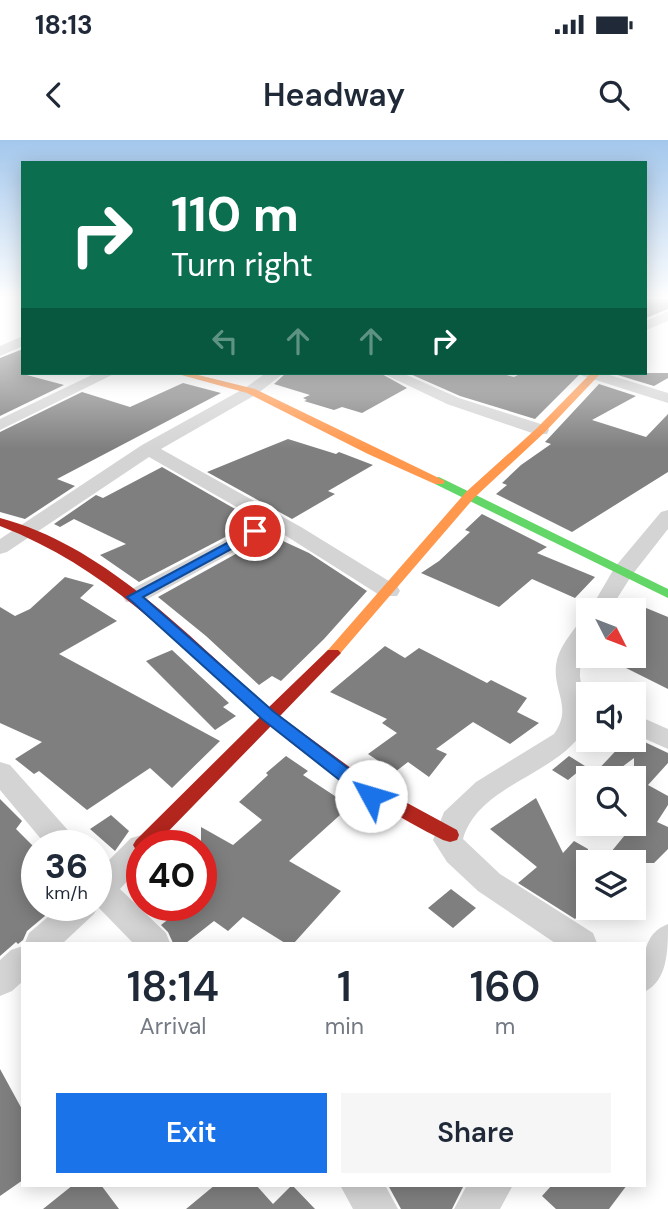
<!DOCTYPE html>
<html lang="en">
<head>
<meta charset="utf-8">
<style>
	body { margin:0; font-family:"DM Sans",sans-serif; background:#f6f6f7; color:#1f2937; height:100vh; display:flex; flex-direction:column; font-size:26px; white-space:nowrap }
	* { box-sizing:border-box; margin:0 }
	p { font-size:23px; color:#747a83 }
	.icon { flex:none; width:38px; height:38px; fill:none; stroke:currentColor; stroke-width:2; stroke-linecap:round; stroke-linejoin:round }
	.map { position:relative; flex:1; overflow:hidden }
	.panel { position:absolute; left:21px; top:802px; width:625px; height:245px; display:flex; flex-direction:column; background:#fff; border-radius:0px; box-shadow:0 4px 18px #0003 }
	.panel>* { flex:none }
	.guide { position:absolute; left:21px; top:21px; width:626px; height:214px; border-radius:0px; box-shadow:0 4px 18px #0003; background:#0b6e4f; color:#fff; overflow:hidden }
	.needle { width:46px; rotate:132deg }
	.fabs { position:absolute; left:576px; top:458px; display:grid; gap:14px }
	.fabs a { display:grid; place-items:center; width:70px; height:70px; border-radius:0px; background:#fff; box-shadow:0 4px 18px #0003; font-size:35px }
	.speed { position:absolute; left:21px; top:690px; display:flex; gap:14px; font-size:35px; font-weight:700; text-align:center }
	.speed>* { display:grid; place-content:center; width:91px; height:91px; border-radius:50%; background:#fff; box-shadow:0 4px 18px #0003; line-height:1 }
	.speed small { font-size:18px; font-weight:400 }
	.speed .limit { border:10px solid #d22; background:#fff; color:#111 }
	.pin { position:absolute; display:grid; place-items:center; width:60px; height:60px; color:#fff; margin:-30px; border:4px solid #fff; border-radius:50%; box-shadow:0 2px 7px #0007 }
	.me { position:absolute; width:77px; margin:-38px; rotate:309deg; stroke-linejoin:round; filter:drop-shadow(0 0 5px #0008) }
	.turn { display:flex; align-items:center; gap:24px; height:147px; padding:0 35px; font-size:32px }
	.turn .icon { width:91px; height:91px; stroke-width:2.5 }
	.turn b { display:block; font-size:49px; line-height:60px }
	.lanes { display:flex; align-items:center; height:66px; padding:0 35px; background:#0003; justify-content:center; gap:35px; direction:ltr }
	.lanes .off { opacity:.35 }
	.eta { display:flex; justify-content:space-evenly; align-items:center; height:119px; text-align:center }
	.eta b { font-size:42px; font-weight:600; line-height:49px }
	.primary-button { display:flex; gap:14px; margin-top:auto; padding:14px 35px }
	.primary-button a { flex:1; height:80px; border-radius:0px; background:#1a73e8; color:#fff; font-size:28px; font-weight:600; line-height:80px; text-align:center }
	.primary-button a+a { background:#f6f6f7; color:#1f2937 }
	.status { display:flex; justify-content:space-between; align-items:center; height:49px; padding:0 35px; background:#fff; direction:ltr }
	.status svg { height:19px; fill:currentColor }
	header { display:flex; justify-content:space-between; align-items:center; height:91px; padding:0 35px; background:#fff; font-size:32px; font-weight:600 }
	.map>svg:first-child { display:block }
	.building { fill:#7f7f7f }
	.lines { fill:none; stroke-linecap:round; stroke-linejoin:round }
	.street { fill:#d4d4d4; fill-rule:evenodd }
	.fast { fill:#63d668; fill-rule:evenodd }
	.slow { fill:#ff974d; fill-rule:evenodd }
	.jam { fill:#b3261e; fill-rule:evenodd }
	.route { fill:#1a73e8; stroke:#114b97; stroke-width:2 }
</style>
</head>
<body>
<div class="status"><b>18:13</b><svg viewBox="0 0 49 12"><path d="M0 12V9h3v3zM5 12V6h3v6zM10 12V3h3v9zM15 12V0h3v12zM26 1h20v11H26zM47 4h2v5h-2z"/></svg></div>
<header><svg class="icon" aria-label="back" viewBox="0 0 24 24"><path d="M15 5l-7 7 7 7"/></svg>Headway<svg class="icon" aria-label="search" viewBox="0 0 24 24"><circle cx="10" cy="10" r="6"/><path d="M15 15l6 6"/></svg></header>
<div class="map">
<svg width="668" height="1069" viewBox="0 0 668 1069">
	<rect width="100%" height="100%" fill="#fff"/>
	<path class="building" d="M646 159H668V169L646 178Z
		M23 209V234L64 245 0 276V218Z
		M286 233H380L407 248 362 273 342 267 334 270 304 261 307 260 303 258 310 255 274 244Z
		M408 233H499L514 237 522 233H577L579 235 535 279 460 256Z
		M611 233H668V238L654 246Z
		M183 243 221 253 57 339 75 346 25 379 0 372V292L82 252 130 267Z
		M599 244 636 256 592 280 646 297 668 274V332L572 392 496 354 507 345 502 343 521 325 551 304 545 302Z
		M288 299 336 314 339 312 373 325 328 351 335 354 292 379 207 332Z
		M162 327 256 381 139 442 100 415 126 404 74 379 60 387 54 384 96 355 103 358Z
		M482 374 547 407 537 413 595 437 575 458 532 439 499 467 421 433 439 421 470 392 465 390Z
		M270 395 309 413 367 451 324 499 281 541 272 536 259 545 206 496 158 457Z
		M65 437 94 445 80 458 117 481 59 514 220 601 172 648 150 628 87 670 39 631 34 634 15 619 42 602 0 583V467L15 476 30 469Z
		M634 463 668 477V549L602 516H634Z
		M385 506 405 518 419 508 487 543 491 540 527 558 517 572 539 583 510 604 473 582 436 609 447 614 429 637 408 622 395 632 368 614 397 593 382 583 387 579 330 552Z
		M172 510 229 563 223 567 236 576 215 590 146 521Z
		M634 597 668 613V623L648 645 668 656V665L657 682 668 687V709L654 723H602L634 684V618L606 639H597L593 635 626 600H634Z
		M286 616 308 631 303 635 350 666 289 721 341 751 294 803H285L243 777 228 791 214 781 186 803H173L168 792 161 785 170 778 149 765H201V687L233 705 262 680 239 662 268 635 266 633Z
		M569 616 585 626 568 640 552 630Z
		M536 658 563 713 574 701 588 709V766L575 779 518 743 537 727 490 689Z
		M0 659 22 681 16 689 37 710V765H58L27 791 23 800 18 804 16 802 0 816Z
		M111 675 129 691 115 711 90 689Z
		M451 749 476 768 453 788 428 768Z
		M0 929 23 971V1040L0 1056Z
		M73 1045H101L119 1069H43Z
		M215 1045H256L273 1064 292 1045 315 1069H186Z
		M388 1045H464L452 1069H401Z
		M552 1045H627L609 1069H556L542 1056Z"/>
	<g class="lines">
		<path class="street" d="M668 171V181L646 190V181Z
			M23 196V206L0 216V206Z
			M96 233H116L0 290V279Z
			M266 233H284L257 254 161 309 301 387 397 446 400 451 397 456H381L275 389 142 462H126L123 457 126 452 261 381 149 317 7 412 0 414V399L142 305 245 248Z
			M382 233H402L459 258 547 286 549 290 547 294H535L447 264Z
			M580 233H603L668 253V263L583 236Z
			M668 370V389L632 435 609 471 588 473 615 427 661 372Z
			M588 479C588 486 589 494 588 501 586 513 579 523 580 537 582 553 593 567 586 584 567 633 479 642 463 699L500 734 593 793 597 803H555L478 751 447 722 433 700 444 672 476 642 554 594C573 567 553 553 556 525 558 508 571 494 580 481Z
			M634 574 668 589V609L634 594Z
			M0 622 10 625 74 697 78 705H46L0 650Z
			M142 695 153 698 156 705H142V725L120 749 166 793 170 803H133L98 767 94 774 63 803H25L29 793 62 765H96V733L131 698Z
			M668 784C668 810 668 841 644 852 644 826 639 795 668 784Z
			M23 806V841L12 851 0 856V820L11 810Z
			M340 1045H385L398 1069H353Z
			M467 1045H513L500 1069H454Z"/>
		<path class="fast" d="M439 337 668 449V458L435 344V338Z"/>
		<path class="slow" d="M174 233H190L255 249 445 341 443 344H435L368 314 247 253Z
			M591 233H601L545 292 474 358 338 516H328L325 513 328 510 466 352 537 288Z"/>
		<path class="jam" d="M0 378C108 407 188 497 269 567L328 510H338L341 513 338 516 280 576 374 645 457 690 459 695 457 700 450 702 443 700C381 669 324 631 271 586L155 705H142V712L136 710 133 705 136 700 260 577C175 502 108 428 0 386Z"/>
	</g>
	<linearGradient id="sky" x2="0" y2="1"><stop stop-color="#a3c7ec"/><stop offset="0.51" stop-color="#fff"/><stop offset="1" stop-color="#fff" stop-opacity="0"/></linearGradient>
	<rect width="668" height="309" fill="url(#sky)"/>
	<path class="route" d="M255 388 261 391 259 394 143 457 274 572 378 651 381 656 378 660H365L262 579 127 457Z"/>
</svg>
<div class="fabs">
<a><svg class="needle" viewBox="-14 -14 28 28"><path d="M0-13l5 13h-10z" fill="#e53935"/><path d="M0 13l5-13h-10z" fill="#747a83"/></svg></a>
<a><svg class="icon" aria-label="sound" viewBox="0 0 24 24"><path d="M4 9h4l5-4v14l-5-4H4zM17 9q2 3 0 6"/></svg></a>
<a><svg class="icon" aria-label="search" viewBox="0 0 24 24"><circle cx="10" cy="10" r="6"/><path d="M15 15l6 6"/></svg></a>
<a><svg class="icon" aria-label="layers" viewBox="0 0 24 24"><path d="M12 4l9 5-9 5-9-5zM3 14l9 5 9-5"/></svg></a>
</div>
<div class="speed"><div>36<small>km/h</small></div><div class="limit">40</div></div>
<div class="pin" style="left:255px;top:391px;background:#d93025"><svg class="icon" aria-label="arrive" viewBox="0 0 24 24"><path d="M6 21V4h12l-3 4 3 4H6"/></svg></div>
<svg class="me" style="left:371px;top:656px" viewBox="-20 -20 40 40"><circle r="19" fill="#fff"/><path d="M0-13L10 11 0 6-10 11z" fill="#1a73e8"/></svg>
<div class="guide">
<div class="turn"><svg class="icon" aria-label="right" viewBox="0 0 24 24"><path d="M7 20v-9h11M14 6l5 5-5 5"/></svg><div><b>110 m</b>Turn right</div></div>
<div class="lanes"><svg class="icon off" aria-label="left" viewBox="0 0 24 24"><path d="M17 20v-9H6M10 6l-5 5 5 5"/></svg><svg class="icon off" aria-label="ahead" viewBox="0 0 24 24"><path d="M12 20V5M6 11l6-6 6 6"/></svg><svg class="icon off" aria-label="ahead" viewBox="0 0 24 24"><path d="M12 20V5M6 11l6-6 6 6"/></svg><svg class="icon" aria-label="right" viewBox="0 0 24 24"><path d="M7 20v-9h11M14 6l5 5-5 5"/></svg></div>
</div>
<section class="panel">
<div class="eta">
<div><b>18:14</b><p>Arrival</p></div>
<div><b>1</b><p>min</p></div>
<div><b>160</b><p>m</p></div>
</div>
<div class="primary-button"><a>Exit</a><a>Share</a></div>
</section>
</div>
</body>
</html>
